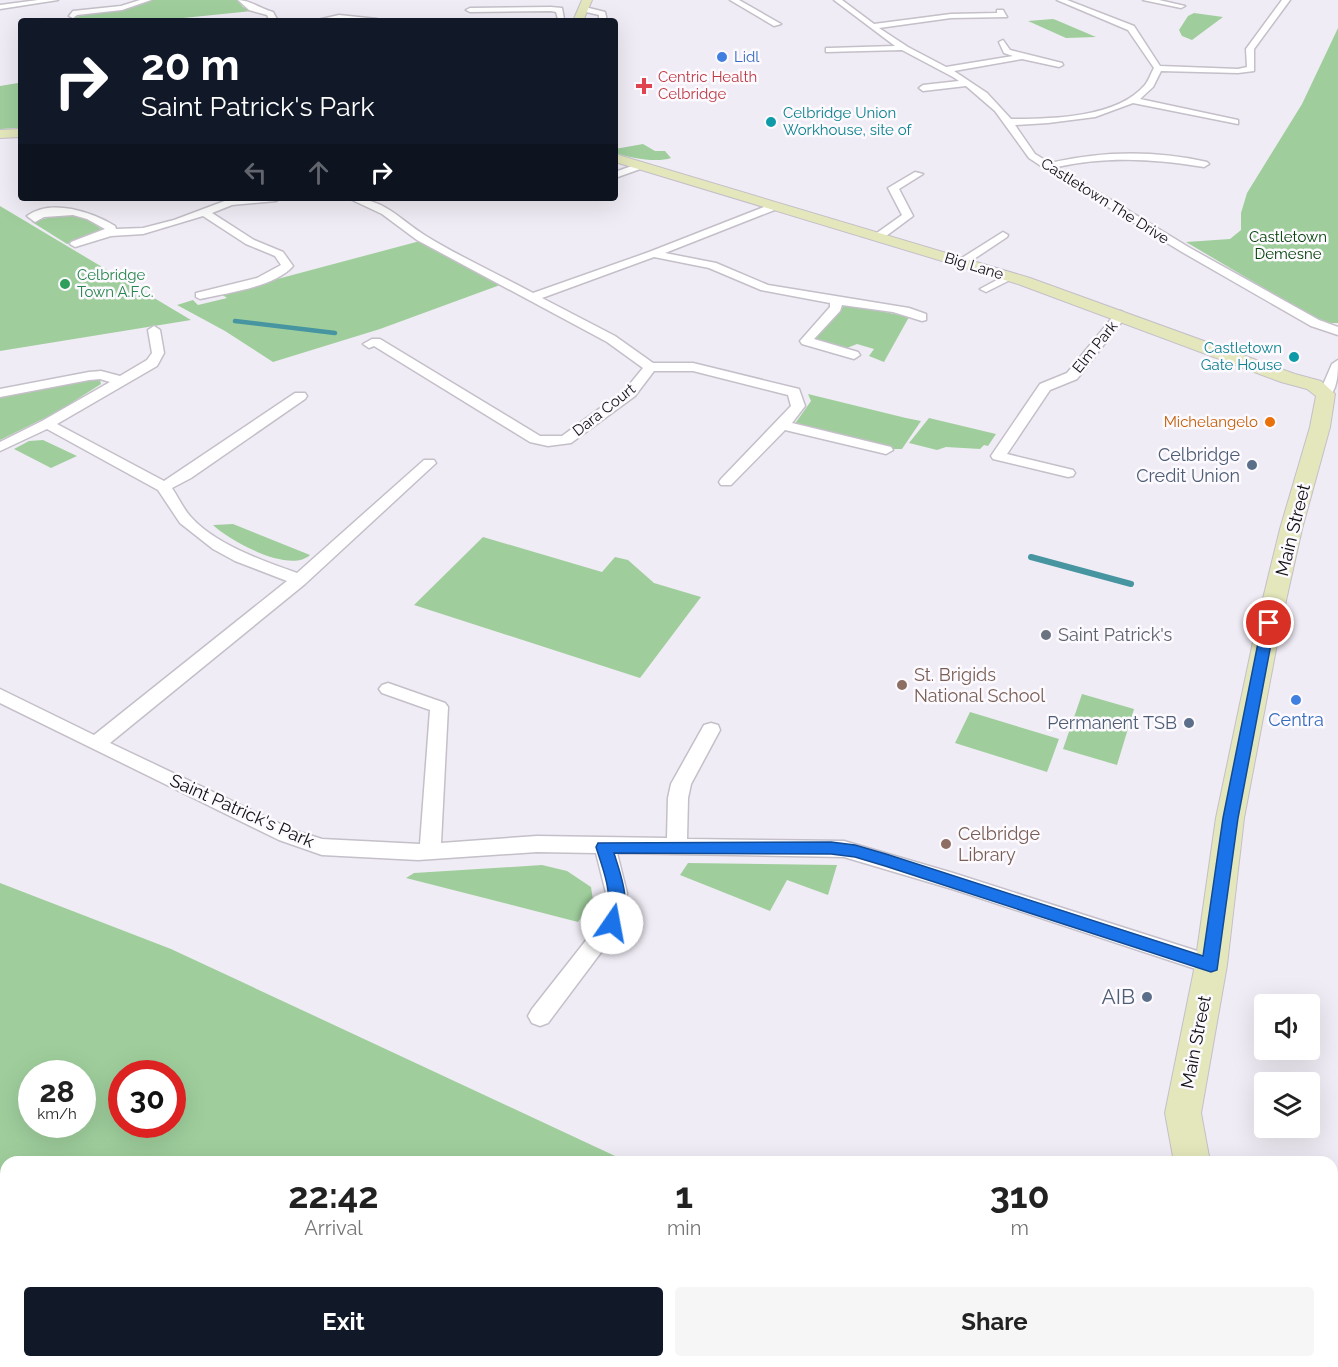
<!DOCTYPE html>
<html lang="en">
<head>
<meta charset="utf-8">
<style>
	body { margin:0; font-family:Raleway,sans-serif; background:#f6f6f6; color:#222; height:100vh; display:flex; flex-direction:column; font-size:22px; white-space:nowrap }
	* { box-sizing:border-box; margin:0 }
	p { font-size:20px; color:#767676 }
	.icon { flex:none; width:33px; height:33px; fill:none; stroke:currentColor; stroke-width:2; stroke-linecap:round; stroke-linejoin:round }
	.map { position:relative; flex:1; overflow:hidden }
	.details { position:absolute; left:0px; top:1156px; width:1338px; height:212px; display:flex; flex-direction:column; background:#fff; border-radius:18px 18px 0 0; box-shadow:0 6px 24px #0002 }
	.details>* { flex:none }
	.top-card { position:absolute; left:18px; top:18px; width:600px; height:183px; border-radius:6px; box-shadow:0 6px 24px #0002; background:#111827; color:#fff; overflow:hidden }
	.buttons { position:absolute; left:1254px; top:994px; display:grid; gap:12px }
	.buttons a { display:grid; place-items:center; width:66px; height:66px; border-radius:6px; background:#fff; box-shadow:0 6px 24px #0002; font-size:30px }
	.speed { position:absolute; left:18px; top:1060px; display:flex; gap:12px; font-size:30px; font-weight:700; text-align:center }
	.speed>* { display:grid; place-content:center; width:78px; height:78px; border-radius:50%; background:#fff; box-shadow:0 6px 24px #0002; line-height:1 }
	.speed small { font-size:15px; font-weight:400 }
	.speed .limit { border:9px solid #d22; background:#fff; color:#111 }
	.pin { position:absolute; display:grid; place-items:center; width:51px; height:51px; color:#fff; margin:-26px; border:3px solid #fff; border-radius:50%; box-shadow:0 2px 6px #0007 }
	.me { position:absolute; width:66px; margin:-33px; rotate:12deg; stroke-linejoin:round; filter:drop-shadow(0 0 4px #0008) }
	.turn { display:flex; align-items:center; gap:21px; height:126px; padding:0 24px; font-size:27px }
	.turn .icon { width:78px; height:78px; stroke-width:2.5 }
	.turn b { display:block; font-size:42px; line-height:51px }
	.lanes { display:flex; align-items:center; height:57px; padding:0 24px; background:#0003; justify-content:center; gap:30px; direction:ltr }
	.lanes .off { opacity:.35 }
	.eta { display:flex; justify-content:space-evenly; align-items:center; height:102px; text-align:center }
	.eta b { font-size:36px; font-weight:700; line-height:42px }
	.primary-button { display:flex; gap:12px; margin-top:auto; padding:12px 24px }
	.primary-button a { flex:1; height:69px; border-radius:6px; background:#111827; color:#fff; font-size:24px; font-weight:700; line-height:69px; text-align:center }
	.primary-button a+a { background:#f6f6f6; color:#222 }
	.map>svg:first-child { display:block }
	.green { fill:#9fce9c; fill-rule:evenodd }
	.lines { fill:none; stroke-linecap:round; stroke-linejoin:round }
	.stream-far1 { stroke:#4695a0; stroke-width:4.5 }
	.stream { stroke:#4695a0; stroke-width:6 }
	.street-casing { stroke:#c4bfc8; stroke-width:3 }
	.secondary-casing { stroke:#c4bfc8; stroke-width:2 }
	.street { fill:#fff; fill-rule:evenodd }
	.secondary { fill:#e4e7bb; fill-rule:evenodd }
	.route { fill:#1a73e8; stroke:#114b97; stroke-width:1.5 }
	.shop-dot { fill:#3f7fe0; stroke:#fcfafe; stroke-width:2 }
	.health-dot { fill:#e0444e; stroke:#fcfafe; stroke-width:2 }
	.culture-dot { fill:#0f9aa8; stroke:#fcfafe; stroke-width:2 }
	.leisure-dot { fill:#2e9e5b; stroke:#fcfafe; stroke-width:2 }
	.food-dot { fill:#e8710a; stroke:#fcfafe; stroke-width:2 }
	.service-dot { fill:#5c6f8a; stroke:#fcfafe; stroke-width:2 }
	.worship-dot { fill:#6b7280; stroke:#fcfafe; stroke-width:2 }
	.education-dot { fill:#8d6e63; stroke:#fcfafe; stroke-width:2 }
	.labels { text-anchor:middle; stroke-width:5; stroke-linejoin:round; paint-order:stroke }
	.far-shop-label { font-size:15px; fill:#366cbe; stroke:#fcfafe; text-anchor:start }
	.far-health-label { font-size:15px; fill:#be3a42; stroke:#fcfafe; text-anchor:start }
	.far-culture-label { font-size:15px; fill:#0d838f; stroke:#fcfafe; text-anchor:start }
	.far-street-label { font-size:15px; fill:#111013; stroke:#fcfafe }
	.far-park-label { font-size:15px; fill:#024105; stroke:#fcfafe }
	.far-leisure-label { font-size:15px; fill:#27864d; stroke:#fcfafe; text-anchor:start }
	.far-food-label { font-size:15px; fill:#c56008; stroke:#fcfafe; text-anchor:end }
	.service-label { font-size:18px; fill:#4e5e75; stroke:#fcfafe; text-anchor:end }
	.street-label { font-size:18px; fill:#111013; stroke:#fcfafe }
	.worship-label { font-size:18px; fill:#5b616d; stroke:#fcfafe; text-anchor:start }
	.education-label { font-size:18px; fill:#785e54; stroke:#fcfafe; text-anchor:start }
	.shop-label { font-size:18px; fill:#366cbe; stroke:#fcfafe }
	.near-service-label { font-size:21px; fill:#4e5e75; stroke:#fcfafe; text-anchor:end }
</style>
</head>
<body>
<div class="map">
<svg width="1338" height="1367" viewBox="0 0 1338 1367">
	<rect width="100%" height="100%" fill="#f0ecf5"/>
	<path class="green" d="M152 0H237L243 7 252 11 154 21H70L69 18 125 8Z
		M1194 13 1223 17 1192 40 1182 36 1179 30 1188 16Z
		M1053 19 1056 20 1096 37 1066 38 1028 21Z
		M1338 28V323H1331L1313 317 1186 242 1230 239 1241 230V213L1247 193 1302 104Z
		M18 83 21 87V128L0 129V86Z
		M643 144 655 151H665L671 158C657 163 630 158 615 153V149Z
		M0 206 191 320 0 351Z
		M81 215 103 230 99 234 67 244 32 222 47 218 45 216Z
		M420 241 500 285 380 329 273 362 225 331 177 305 193 300 198 305 227 298 221 294Z
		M846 304 909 317 884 362 869 356 874 349 857 344 847 348H837L815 340C816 336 841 309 846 304Z
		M85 379 100 380 101 384 57 412 0 440V396Z
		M808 394 906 418 921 421 902 449H888L794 425 811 401Z
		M929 418 996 434 988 446 984 445 980 449 946 447 937 450 909 443Z
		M43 440 77 456 51 468 14 449 29 441Z
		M233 524 310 555C290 574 230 541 213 525Z
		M483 537 602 572 615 557 628 560 654 583 701 597 640 678 414 605Z
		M1082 694 1134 709 1117 765 1063 749Z
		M970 712 1059 739 1047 772 955 743Z
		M688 863 837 865 828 895 787 880 770 911 680 875Z
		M542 865 567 871 591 887 593 900 578 922 406 878 414 873Z
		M0 883 171 949 628 1162H6V1233L0 1230ZM32 1074H82V1125H32ZM122 1074H172V1125H122Z
		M273 1362H731L735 1367H284Z"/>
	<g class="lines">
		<path class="stream-far1" d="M235 321 335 333"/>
		<path class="stream" d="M1031 557 1131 584"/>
		<defs>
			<path id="street" d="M38 0H58L0 9V5Z
				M140 0H151L122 10 77 15 73 18 69 16 73 11 121 6Z
				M238 0C250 0 261 9 273 12L278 21H270L267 15 249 10Z
				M730 0H739L781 24 774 26Z
				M834 0H842L874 24 951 14 997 13V10H1003L1007 17 951 18 879 28 908 47 946 67 1013 56 1004 53 999 42 1003 40 1010 50 1062 63 1063 65 1059 67 1022 59 954 71 987 93 1011 119C1051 119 1117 118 1145 85 1149 80 1151 73 1154 68L1128 30 1057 0H1067L1134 26 1160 66 1238 69 1247 67 1246 49 1282 0H1290L1254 49V71L1238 73 1161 71 1153 87 1140 99 1238 120V124L1133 103 1095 117 1048 123 1015 125 1035 154 1050 163C1102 151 1154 150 1207 162L1209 164 1204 167C1154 159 1107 156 1057 167L1190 248 1319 320 1338 327V335L1311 326 1182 252 1044 168 1029 158 995 111 966 86 923 91 919 88 923 85 959 81 953 77 902 50 826 52V48H829L895 46Z
				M1143 0H1159L1185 6 1181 8Z
				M551 7 562 8 564 19H558L556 12 551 11 470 12 466 10 470 8Z
				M585 7 605 12 607 21H599V15L582 11Z
				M339 15 377 19 381 21 339 19 313 21Z
				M640 163 645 166 643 168 615 178V172Z
				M915 172 923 174 899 189 913 216 882 239H874V235L902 215 888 188Z
				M281 198 276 201 232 205 212 213 254 240 283 252 293 266C275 287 226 293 200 299L196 297V293L257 278 281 265 275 256 246 244 203 216 143 234 111 236 75 247 70 244 71 242 105 229 87 219 73 215 44 217 35 222 27 216C51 198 92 212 115 226L116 229 143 228 174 220 230 199Z
				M348 198C385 198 397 218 426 236 460 257 498 274 533 293L649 252 769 205H777V209L665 253 716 263 768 285 909 308 926 314V320L922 321 893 312 842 305 840 311 814 339 858 352 860 355 854 359 802 344 800 341 830 307V303L761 290 709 268 654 257 542 298 615 336 653 363H693L799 389 805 406 792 423 891 447 893 450 886 454 785 430 731 485H721L719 482 721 479 791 406 788 395 693 371H654L635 396 571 443 548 446 530 442 374 346 369 348 363 344 372 339H380L540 436H562L625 390 643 368 607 342 417 240 382 214Z
				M1003 232 1008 235 1007 237 965 265H957V261Z
				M1008 274 1012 275V279L986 292 980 289Z
				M1121 311 1127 315 1077 379 1050 390 1007 454 1073 470 1075 473 1073 476 1068 477 993 459 991 456 1040 384 1067 373 1117 312Z
				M154 326 160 330 164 353 157 366 57 424 164 481 295 393H305L307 396 305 399 191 478 172 488C178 497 183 508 190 516 214 544 263 561 297 573L424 460H434L436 463 305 584 110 743 293 830 322 839 420 844 430 710 382 693 379 689 382 685 388 683 445 703 448 707 441 843 537 836 667 838 668 798 671 784 704 725 711 723 718 725 720 730 691 784 688 798 687 839 844 841 953 873 1219 958 1222 965 1219 972 1211 974 952 889 844 857 617 853 627 893 623 923 548 1023 540 1026 532 1023 528 1016 532 1009 602 920 606 893 596 853 537 852 418 860 322 855 279 840 0 703V689L94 735 287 581 235 561 213 549 180 523 158 490 47 429 0 451V442L42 421 110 382 100 379 89 380 0 397V389L89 372 101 371 120 376 147 360 152 353 148 330Z
				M1338 360C1338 372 1338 393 1326 398L1321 397 1319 394 1332 364Z"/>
			<path id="secondary" d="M582 0H592L583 21H573Z
				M21 129V137L0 138V130Z
				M615 154 1030 278 1295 374 1321 381 1335 394 1330 427 1302 529 1281 623 1244 818 1227 965 1201 1113 1210 1162H1174L1165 1113 1195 965 1216 818 1257 623 1280 529 1310 427 1316 396 1307 389 1281 382 1018 284 615 162Z
				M1332 1205 1338 1208V1247L1332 1244Z
				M1077 1362H1118L1116 1367H1074Z"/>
		</defs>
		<use href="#street" class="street-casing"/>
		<use href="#secondary" class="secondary-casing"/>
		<use href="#street" class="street"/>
		<use href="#secondary" class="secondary"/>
	</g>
	<path class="route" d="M1269 619 1275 623 1238 818 1217 970 1211 972 885 866 855 857 831 854 614 853C622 880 632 901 618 928L612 930 606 928 604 923C614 893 605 876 596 847L598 843 831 842 855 845 886 854 1203 956 1223 818 1262 623Z"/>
	<g class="shop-dot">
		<circle cx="722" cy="57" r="6"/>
		<circle cx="1296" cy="700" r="6"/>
	</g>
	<path class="health-dot" d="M641 77h6v6h6v6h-6v6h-6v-6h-6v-6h6z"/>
	<g class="culture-dot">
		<circle cx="771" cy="122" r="6"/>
		<circle cx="1294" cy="357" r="6"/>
	</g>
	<circle class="leisure-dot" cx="65" cy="284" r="6"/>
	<circle class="food-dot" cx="1270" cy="422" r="6"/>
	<g class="service-dot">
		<circle cx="1252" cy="465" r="6"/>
		<circle cx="1189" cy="723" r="6"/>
		<circle cx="1147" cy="997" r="6"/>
	</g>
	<circle class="worship-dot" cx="1046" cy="635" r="6"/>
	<g class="education-dot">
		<circle cx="902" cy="685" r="6"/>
		<circle cx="946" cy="844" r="6"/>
	</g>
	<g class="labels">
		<g class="far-shop-label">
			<text x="734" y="62">Lidl</text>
		</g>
		<g class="far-health-label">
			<text x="658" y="82">Centric Health<tspan x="658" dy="17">Celbridge</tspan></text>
		</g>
		<g class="far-culture-label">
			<text x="783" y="118">Celbridge Union<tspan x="783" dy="17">Workhouse, site of</tspan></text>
			<text x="1282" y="353" text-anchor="end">Castletown<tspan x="1282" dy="17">Gate House</tspan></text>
		</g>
		<g class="far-street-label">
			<text transform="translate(1105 201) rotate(32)" y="5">Castletown The Drive</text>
			<text transform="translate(974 266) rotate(17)" y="5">Big Lane</text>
			<text transform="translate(1095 347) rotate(-51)" y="5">Elm Park</text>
			<text transform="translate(604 410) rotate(-38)" y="5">Dara Court</text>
		</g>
		<g class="far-park-label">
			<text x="1288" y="242">Castletown<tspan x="1288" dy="17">Demesne</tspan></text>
		</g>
		<g class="far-leisure-label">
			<text x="77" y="280">Celbridge<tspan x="77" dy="17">Town A.F.C.</tspan></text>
		</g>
		<g class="far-food-label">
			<text x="1258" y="427">Michelangelo</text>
		</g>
		<g class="service-label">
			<text x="1240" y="461">Celbridge<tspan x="1240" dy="21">Credit Union</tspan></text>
			<text x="1177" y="729">Permanent TSB</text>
		</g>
		<g class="street-label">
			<text transform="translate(1293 530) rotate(-76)" y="6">Main Street</text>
			<text transform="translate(242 811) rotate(24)" y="6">Saint Patrick's Park</text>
			<text transform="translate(1196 1042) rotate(-79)" y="6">Main Street</text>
		</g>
		<g class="worship-label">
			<text x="1058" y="641">Saint Patrick's</text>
		</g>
		<g class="education-label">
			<text x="914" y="681">St. Brigids<tspan x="914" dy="21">National School</tspan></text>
			<text x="958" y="840">Celbridge<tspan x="958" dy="21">Library</tspan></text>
		</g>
		<g class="shop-label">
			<text x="1296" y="726">Centra</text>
		</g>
		<g class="near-service-label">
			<text x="1135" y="1004">AIB</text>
		</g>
	</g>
</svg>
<div class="buttons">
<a><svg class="icon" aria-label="sound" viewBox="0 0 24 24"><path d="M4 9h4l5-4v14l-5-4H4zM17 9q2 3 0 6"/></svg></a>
<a><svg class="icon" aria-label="layers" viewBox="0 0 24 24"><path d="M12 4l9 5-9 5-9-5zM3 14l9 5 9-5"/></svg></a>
</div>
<div class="speed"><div>28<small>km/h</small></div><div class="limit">30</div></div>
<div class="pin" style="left:1269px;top:623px;background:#d93025"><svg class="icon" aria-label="arrive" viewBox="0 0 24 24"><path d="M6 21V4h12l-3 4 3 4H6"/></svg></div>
<svg class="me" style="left:612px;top:923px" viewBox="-20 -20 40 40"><circle r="19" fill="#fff"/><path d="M0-13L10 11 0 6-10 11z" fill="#1a73e8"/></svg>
<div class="top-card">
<div class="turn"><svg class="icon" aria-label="right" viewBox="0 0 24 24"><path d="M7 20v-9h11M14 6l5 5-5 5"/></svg><div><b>20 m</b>Saint Patrick's Park</div></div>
<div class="lanes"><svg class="icon off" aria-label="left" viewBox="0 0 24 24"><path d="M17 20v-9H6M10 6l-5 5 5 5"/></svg><svg class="icon off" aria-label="ahead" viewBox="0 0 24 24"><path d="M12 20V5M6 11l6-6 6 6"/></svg><svg class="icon" aria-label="right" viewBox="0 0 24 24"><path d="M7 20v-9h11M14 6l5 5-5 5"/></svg></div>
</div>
<section class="details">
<div class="eta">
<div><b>22:42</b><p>Arrival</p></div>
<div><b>1</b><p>min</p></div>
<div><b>310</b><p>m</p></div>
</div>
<div class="primary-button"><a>Exit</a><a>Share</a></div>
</section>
</div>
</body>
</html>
